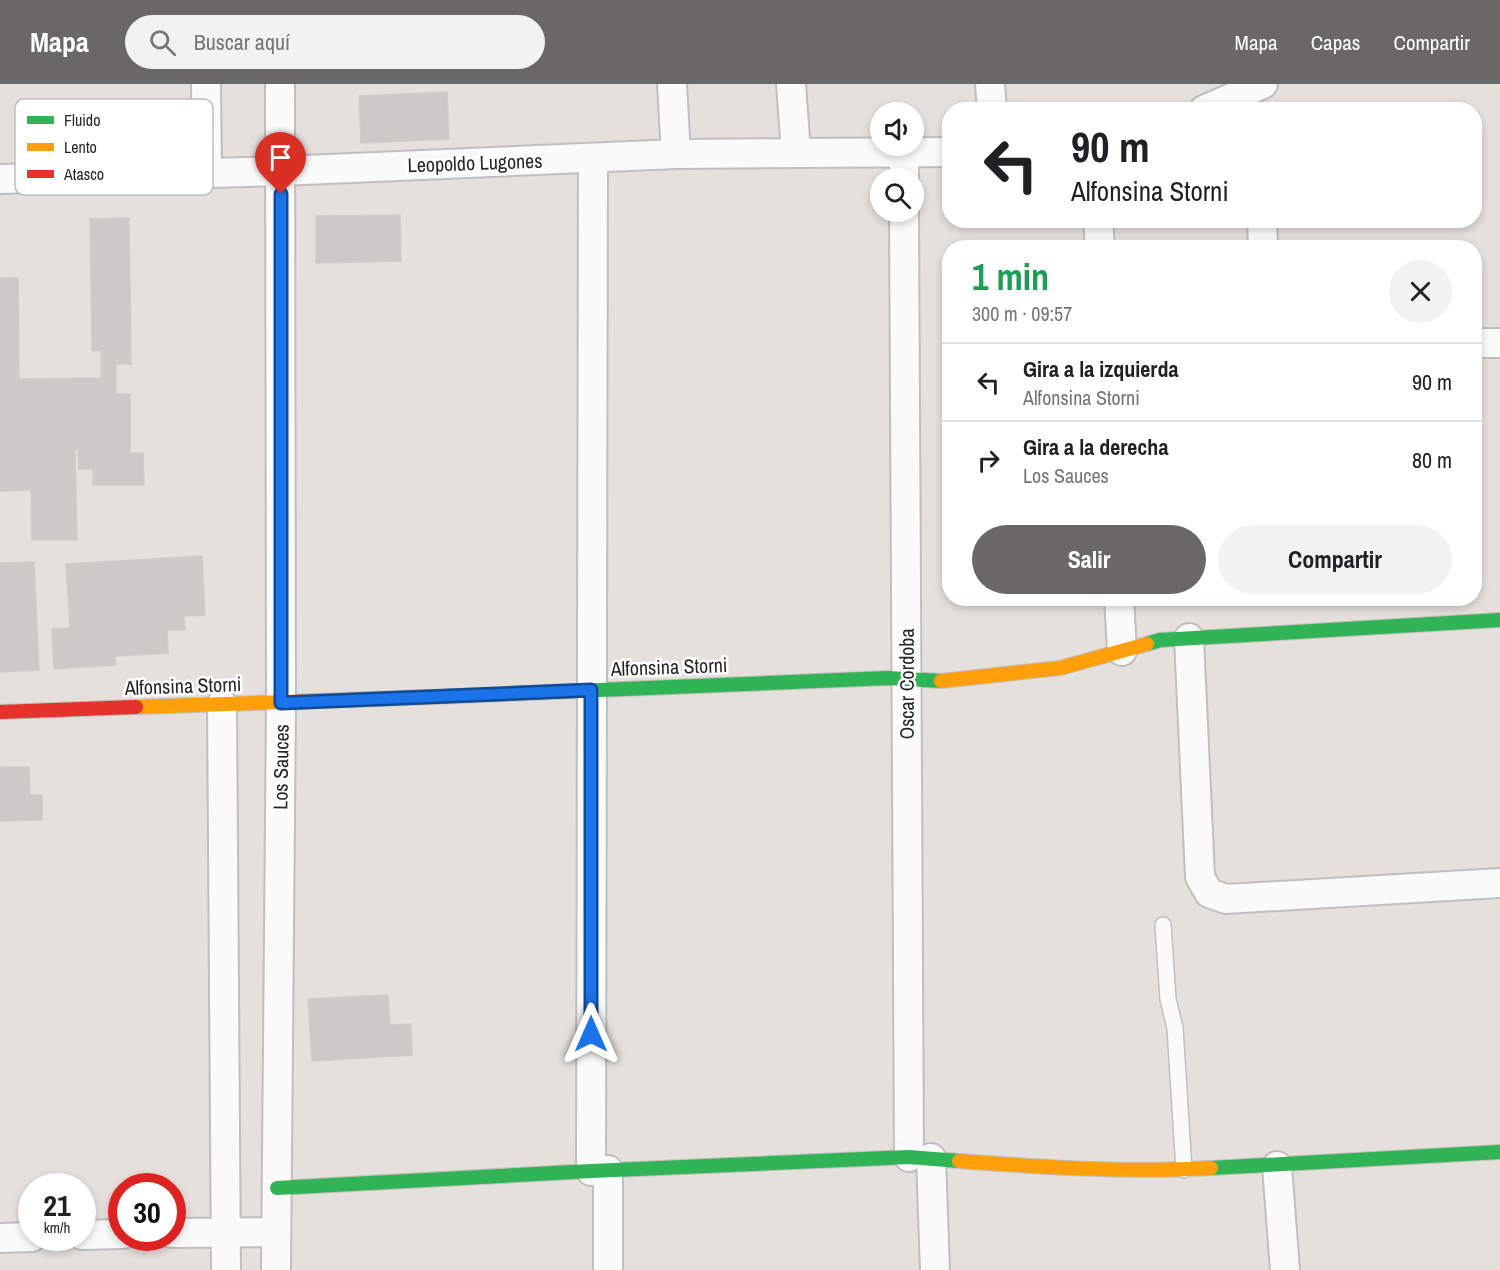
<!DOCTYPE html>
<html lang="es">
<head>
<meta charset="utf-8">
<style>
	body { margin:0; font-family:"Archivo Narrow",sans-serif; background:#f2f2f2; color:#202124; height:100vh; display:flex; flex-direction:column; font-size:22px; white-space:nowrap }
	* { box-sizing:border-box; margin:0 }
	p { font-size:20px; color:#757577 }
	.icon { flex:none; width:33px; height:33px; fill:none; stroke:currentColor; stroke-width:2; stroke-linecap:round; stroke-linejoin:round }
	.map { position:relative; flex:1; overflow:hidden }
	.panel { position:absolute; left:942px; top:156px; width:540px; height:366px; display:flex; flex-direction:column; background:#fff; border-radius:24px; box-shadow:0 3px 9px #0003 }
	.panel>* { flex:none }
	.guide { position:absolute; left:942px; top:18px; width:540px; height:126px; border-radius:24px; box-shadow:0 3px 9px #0003; background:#fff; color:#202124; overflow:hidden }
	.controls { position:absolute; left:870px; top:18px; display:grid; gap:12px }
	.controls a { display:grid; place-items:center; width:54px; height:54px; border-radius:50%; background:#fff; box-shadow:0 3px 9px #0003; font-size:30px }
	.speed { position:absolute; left:18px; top:1089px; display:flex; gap:12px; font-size:30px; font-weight:700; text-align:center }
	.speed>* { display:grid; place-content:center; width:78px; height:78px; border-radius:50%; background:#fff; box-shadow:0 3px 9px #0003; line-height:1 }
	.speed small { font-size:15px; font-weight:400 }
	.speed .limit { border:9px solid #d22; background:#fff; color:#111 }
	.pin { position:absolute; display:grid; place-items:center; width:51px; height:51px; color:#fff; margin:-62px -26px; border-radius:50% 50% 50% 0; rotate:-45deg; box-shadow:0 0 6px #0007 }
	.pin .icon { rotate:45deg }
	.me { position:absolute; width:66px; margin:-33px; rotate:0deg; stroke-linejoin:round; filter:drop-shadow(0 0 4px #0008) }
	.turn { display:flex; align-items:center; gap:21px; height:126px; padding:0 30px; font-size:27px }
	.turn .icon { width:78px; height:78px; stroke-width:2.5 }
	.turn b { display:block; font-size:42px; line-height:51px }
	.round { display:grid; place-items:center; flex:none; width:63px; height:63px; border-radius:32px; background:#f2f2f2 }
	.overview { display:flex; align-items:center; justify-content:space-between; height:102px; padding:0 30px }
	h1 { font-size:36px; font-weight:700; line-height:45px; color:#1e9e55 }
	.primary-button { display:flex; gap:12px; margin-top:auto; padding:12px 30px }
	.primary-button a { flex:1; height:69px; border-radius:36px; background:#6a6866; color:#fff; font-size:24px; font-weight:700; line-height:69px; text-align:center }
	.primary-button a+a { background:#f2f2f2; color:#202124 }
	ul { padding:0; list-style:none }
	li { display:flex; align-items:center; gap:18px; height:78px; padding:0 30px; border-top:2px solid #e0e0e0 }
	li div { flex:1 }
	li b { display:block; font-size:22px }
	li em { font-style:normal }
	header { display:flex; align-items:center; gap:36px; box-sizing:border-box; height:84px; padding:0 30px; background:#6a6866; color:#fff }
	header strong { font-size:28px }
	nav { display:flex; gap:33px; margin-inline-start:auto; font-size:21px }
	.search { width:420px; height:54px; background:#f2f2f2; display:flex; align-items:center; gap:15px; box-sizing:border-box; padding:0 21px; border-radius:33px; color:#757577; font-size:22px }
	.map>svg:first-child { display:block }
	.building { fill:#ccc9c6; stroke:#d0ccc9; stroke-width:1.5 }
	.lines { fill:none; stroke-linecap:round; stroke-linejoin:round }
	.lane-casing { stroke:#c0bebe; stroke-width:18 }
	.street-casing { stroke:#c0bebe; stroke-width:32 }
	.fast-casing { stroke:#c0bebe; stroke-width:16 }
	.slow-casing { stroke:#c0bebe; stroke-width:16 }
	.jam-casing { stroke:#c0bebe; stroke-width:16 }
	.lane { stroke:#fbfafa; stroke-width:15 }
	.street { stroke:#fbfafa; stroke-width:28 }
	.fast { stroke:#30b455; stroke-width:14 }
	.slow { stroke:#ff9f0a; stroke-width:14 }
	.jam { stroke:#e5322d; stroke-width:14 }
	.route-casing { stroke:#114b97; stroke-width:15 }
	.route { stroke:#1a73e8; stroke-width:10 }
	.labels { text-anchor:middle; stroke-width:5; stroke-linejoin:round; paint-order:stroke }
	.street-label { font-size:20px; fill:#272727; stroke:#fff }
	.key { fill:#fff; stroke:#bebebe; stroke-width:1.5 }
	.key-label { font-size:16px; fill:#272727 }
</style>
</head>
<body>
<header>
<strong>Mapa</strong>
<div class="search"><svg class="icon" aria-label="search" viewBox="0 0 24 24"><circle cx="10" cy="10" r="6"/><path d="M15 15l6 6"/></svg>Buscar aquí</div>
<nav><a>Mapa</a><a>Capas</a><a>Compartir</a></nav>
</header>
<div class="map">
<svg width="1500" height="1186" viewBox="0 0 1500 1186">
	<rect width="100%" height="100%" fill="#e6e0dc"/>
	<path class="building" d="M447 8 449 55 361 59 359 12Z
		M400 131 401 177 316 179V132Z
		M129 134 131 280H116V310H130V369H143L144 401H93V385H79L78 365H75L77 456H32L31 406 0 407V194H18L19 295 101 294V266L92 267 90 135Z
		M202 472 205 531 184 532 185 546H167L168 569 115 572V581L54 585 52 545 70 544 66 480Z
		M34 478 39 586 0 588V479Z
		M0 683H29L30 711H42V736L0 737Z
		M388 911 390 941 411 940 412 971 312 977 308 915Z"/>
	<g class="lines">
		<defs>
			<path id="lane" d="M1163 841 1168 915 1175 944 1184 1086"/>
			<path id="street" d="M206 0 207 88
				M672 0 676 70
				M791 0 796 69
				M990 0 992 26
				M1204 26 1263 0
				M904 68V94
				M0 95 281 87 676 70 950 68
				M904 128 909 1073
				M1098 136 1100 164
				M1262 136 1263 164
				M1474 259H1500
				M1119 514 1122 567
				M1189 554 1200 793 1209 809 1226 815 1500 799
				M222 620 226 1186
				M931 1074 935 1186
				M1277 1082 1285 1186
				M608 1086V1186
				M591 1087 593 74
				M172 1149 276 1148
				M82 1151 122 1150
				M0 1154 32 1153
				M276 1186 281 619 280 0"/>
			<path id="fast" d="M1147 560 1160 556 1500 536
				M432 613 888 594 941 597
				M1211 1084 1500 1068
				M277 1104 591 1087 909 1073 959 1077"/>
			<path id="slow" d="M941 597 1060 584 1147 560
				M136 623 432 613
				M959 1077C1042 1083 1127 1089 1211 1084"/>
			<path id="jam" d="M0 628 136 623"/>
		</defs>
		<use href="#lane" class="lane-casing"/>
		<use href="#street" class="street-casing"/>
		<use href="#fast" class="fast-casing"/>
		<use href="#slow" class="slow-casing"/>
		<use href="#jam" class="jam-casing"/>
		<use href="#lane" class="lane"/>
		<use href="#street" class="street"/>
		<use href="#fast" class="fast"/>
		<use href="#slow" class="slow"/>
		<use href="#jam" class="jam"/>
	</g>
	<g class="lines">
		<defs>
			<path id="route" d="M281 110V619L591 606V950"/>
		</defs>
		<use href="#route" class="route-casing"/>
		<use href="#route" class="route"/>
	</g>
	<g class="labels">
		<g class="street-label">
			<text transform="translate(475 79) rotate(-2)" y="7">Leopoldo Lugones</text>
			<text transform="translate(669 583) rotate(-2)" y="7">Alfonsina Storni</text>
			<text transform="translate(907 600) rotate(-90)" y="7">Oscar Cordoba</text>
			<text transform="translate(183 602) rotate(-2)" y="7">Alfonsina Storni</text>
			<text transform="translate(281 683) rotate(-89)" y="7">Los Sauces</text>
		</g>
	</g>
	<rect x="15" y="15" width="198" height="96" rx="9" class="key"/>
	<rect x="27" y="32" width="27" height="8" fill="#30b455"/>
	<rect x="27" y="59" width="27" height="8" fill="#ff9f0a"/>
	<rect x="27" y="86" width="27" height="8" fill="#e5322d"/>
	<g class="key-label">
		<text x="64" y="42">Fluido</text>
		<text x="64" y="69">Lento</text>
		<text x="64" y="96">Atasco</text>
	</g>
</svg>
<div class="controls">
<a><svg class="icon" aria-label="sound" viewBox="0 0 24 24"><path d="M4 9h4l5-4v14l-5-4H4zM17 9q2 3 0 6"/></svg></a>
<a><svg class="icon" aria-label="search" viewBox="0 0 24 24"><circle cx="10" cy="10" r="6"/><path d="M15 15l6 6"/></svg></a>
</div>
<div class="speed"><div>21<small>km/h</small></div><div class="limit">30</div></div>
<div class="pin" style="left:281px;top:110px;background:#d93025"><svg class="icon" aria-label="arrive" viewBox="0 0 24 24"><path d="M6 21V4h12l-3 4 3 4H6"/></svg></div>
<svg class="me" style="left:591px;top:950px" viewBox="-20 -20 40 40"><path d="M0-17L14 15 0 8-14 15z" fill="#1a73e8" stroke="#fff" stroke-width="4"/></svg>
<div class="guide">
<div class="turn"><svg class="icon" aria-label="left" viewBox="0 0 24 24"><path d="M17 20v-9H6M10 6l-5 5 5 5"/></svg><div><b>90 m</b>Alfonsina Storni</div></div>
</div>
<section class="panel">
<div class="overview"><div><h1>1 min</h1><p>300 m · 09:57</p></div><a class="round"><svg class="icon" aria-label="close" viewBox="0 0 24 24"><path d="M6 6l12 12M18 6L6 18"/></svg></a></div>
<ul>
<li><svg class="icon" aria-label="left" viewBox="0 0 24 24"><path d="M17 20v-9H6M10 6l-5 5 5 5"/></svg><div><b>Gira a la izquierda</b><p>Alfonsina Storni</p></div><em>90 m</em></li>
<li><svg class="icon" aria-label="right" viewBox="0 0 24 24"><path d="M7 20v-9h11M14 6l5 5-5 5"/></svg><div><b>Gira a la derecha</b><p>Los Sauces</p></div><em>80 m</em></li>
</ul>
<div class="primary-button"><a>Salir</a><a>Compartir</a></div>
</section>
</div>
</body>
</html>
